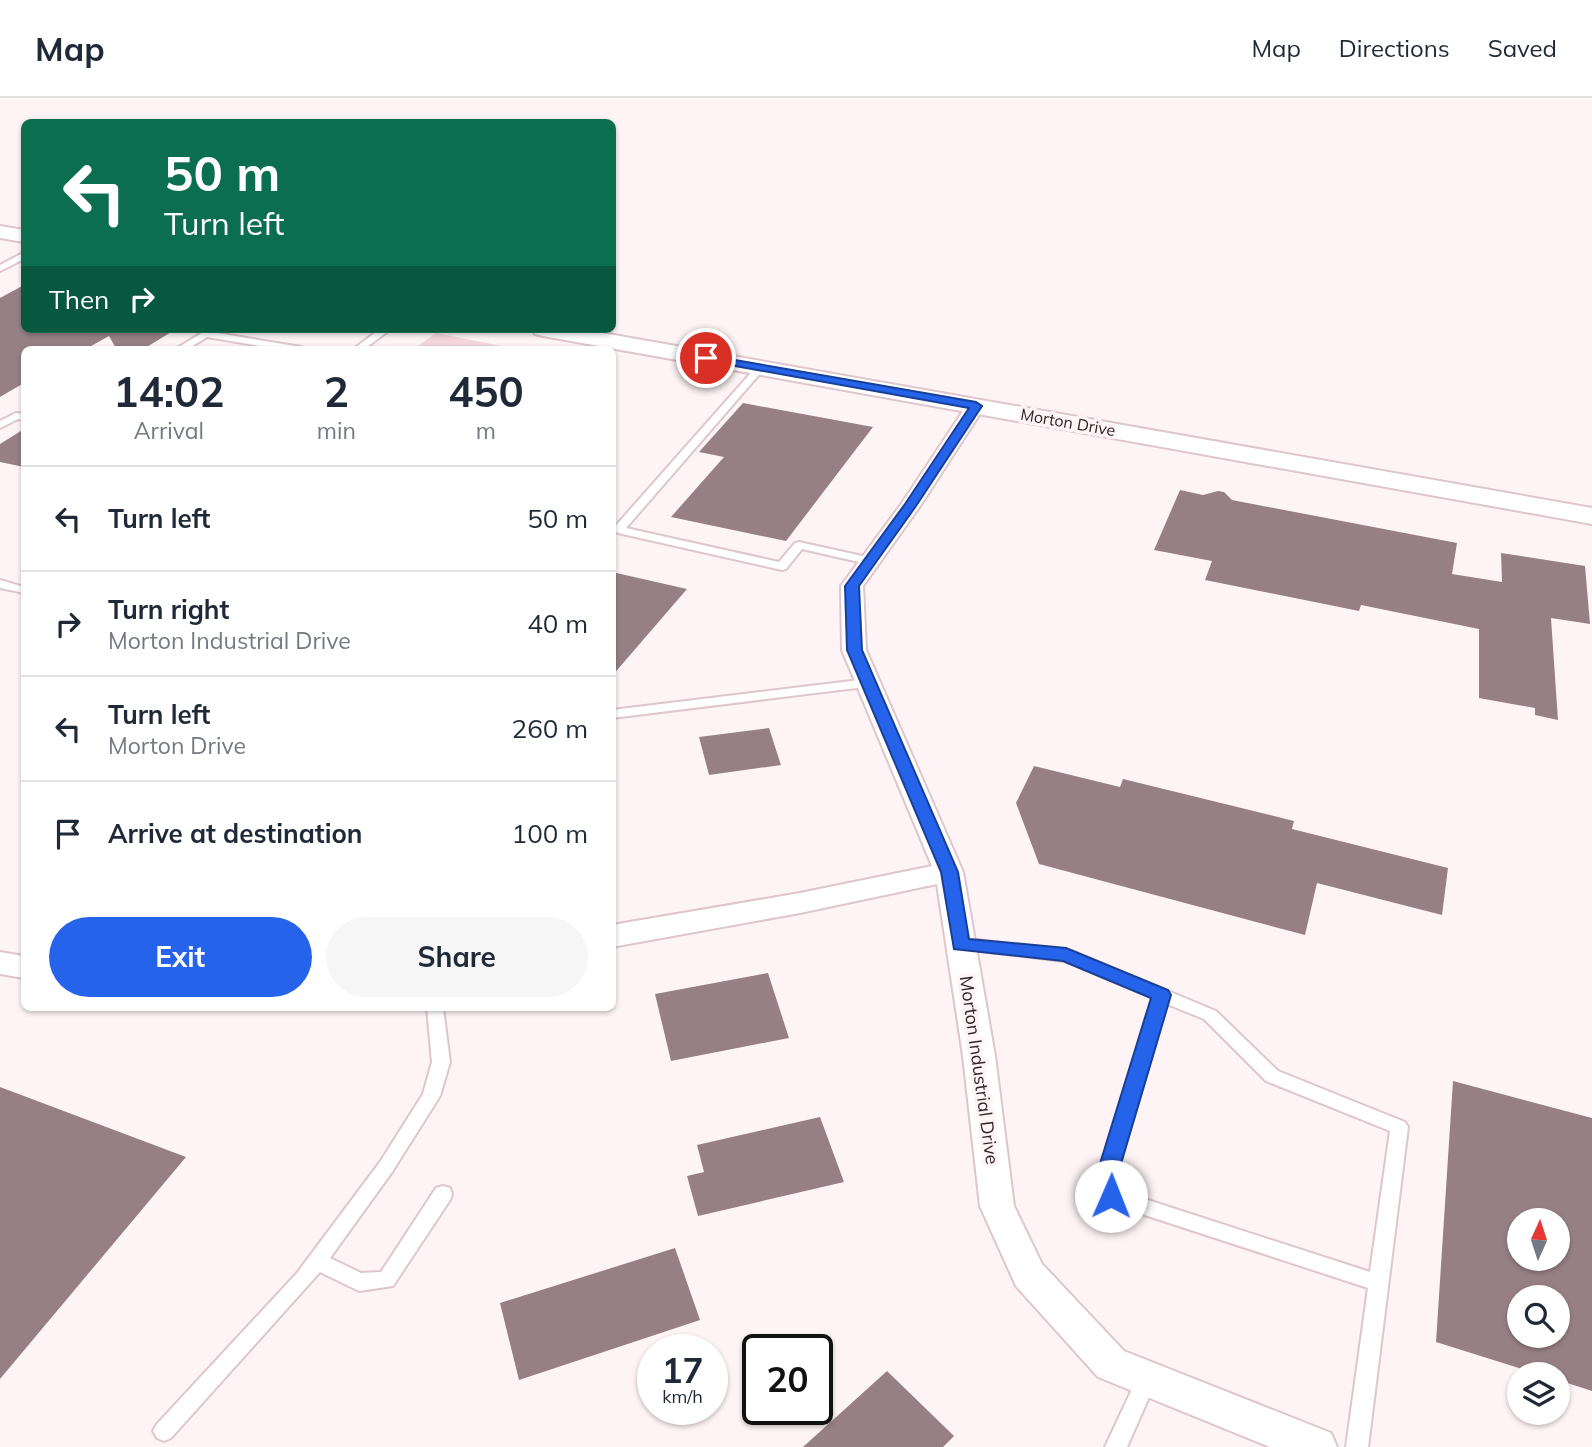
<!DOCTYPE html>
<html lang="en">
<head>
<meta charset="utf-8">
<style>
	body { margin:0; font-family:Mulish,sans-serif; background:#f6f6f7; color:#1f2937; height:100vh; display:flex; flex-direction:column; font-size:26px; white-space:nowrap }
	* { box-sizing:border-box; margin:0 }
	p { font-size:23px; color:#747a83 }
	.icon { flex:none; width:38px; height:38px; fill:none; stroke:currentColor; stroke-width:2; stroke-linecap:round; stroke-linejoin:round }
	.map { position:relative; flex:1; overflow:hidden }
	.drawer { position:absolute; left:21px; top:248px; width:595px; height:665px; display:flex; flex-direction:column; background:#fff; border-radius:10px; box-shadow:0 2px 5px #0004 }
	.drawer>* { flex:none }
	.guide { position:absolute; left:21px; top:21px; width:595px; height:214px; border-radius:10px; box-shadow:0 2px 5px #0004; background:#0b6e4f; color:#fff; overflow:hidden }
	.needle { width:46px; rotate:3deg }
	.fabs { position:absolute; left:1507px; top:1110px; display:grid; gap:14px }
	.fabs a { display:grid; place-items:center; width:63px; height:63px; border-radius:50%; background:#fff; box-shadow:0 2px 5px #0004; font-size:35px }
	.speed { position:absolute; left:637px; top:1236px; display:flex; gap:14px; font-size:35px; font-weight:700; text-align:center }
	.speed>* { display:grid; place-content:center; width:91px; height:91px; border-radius:50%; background:#fff; box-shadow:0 2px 5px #0004; line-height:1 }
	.speed small { font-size:18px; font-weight:400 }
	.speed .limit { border:4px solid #111; border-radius:10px; background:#fff; color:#111 }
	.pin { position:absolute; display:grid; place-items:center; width:60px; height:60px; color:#fff; margin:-30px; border:4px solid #fff; border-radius:50%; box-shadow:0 2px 7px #0007 }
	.me { position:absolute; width:77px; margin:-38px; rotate:1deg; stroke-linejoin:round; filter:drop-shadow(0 0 5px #0008) }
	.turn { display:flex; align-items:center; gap:24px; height:147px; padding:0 28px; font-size:32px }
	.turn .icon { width:91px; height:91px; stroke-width:2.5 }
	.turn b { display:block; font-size:49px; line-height:60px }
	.then { display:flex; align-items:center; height:66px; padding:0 28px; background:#0003; gap:14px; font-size:26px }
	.eta { display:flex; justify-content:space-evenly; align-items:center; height:119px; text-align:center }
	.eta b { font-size:42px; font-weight:700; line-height:49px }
	.action { display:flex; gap:14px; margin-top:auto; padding:14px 28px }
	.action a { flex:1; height:80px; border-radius:42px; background:#2563eb; color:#fff; font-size:28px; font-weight:700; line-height:80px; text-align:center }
	.action a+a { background:#f6f6f7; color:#1f2937 }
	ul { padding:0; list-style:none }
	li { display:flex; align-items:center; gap:21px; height:105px; padding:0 28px; border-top:2px solid #e0e1e3 }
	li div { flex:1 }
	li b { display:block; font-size:26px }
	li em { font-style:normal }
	header { display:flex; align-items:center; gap:42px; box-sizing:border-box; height:98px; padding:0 35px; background:#fff; border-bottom:2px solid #e0e1e3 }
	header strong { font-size:33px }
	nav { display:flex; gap:38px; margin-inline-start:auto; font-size:24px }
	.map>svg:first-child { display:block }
	.green { fill:#f3d5dd }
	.building { fill:#968086; fill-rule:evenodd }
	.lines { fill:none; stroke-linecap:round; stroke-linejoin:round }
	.service-casing { stroke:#dec6cc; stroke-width:4 }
	.minor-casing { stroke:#dec6cc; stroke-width:4 }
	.tertiary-casing { stroke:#dec6cc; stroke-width:4 }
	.service { fill:#fff; fill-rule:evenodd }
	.minor { fill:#fff; fill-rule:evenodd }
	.tertiary { fill:#fff; fill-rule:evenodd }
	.route { fill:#2563eb; stroke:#184099; stroke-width:2 }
	.labels { text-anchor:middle; stroke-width:7; stroke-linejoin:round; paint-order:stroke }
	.far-street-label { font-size:16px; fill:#2e2427; stroke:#fef4f6 }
	.street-label { font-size:18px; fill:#2e2427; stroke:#fef4f6 }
</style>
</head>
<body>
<header>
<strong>Map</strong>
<nav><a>Map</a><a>Directions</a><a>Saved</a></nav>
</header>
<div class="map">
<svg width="1592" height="1349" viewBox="0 0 1592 1349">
	<rect width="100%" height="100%" fill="#fef4f6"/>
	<path class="green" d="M436 235 522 252H412Z"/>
	<path class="building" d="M24 187V231H176L142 252H117L109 238 84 252H24V285L0 299V200Z
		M743 305 873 329 786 443 671 419 724 359 699 354Z
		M24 331V369L0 364V346Z
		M1180 392 1203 397 1218 393 1224 394 1232 402 1457 445 1452 476 1502 484 1501 455 1585 468 1590 526 1551 520 1558 622 1535 617V610L1479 600V531L1361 507 1359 513 1205 482 1212 463 1154 452Z
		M612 474 687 491 612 578Z
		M769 630 781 667 709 677 699 639Z
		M1034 668 1120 689 1123 681 1294 723 1292 731 1448 770 1442 817 1317 785 1305 837 1039 766 1016 705Z
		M768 875 789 940 671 963 655 896Z
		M1453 983 1592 1020V1293L1558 1282V1276H1538L1436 1244ZM1519 1122H1558V1160H1519ZM1519 1199H1558V1237H1519Z
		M0 989 186 1059 0 1281Z
		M820 1019 844 1084 698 1118 687 1078 704 1074 697 1047Z
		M675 1150 700 1222 519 1282 500 1205Z
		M887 1273 954 1338 943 1349H803Z"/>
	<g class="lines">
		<defs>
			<path id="service" d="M21 156H24V161L0 173V167Z
				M380 231H391L363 252H352Z
				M205 233 301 249 306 252H284L207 239 186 252H174Z
				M760 267 763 268V272L626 430 779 464 795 445 799 444 876 461V465L872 467 802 451 786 471 782 472 618 435 612 432 757 268Z
				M16 315 24 316V322L18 321 0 330V323Z
				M0 482 24 489V495L0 490Z
				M868 581 873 582 875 585 873 588 612 620V612Z
				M961 840 1072 853 1216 913 1278 973 1405 1024 1408 1029 1368 1349H1346L1368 1190 1111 1106 1104 1104 1102 1098 1101 1069 1153 900 1064 863 955 850 953 846 955 842ZM1167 906 1204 921 1266 983 1390 1033 1370 1174 1120 1093 1119 1069Z
				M427 910H443L450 964 440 998 392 1074 330 1160 361 1175 381 1174 436 1090 443 1088 450 1090 452 1096 450 1102 393 1188 359 1193 320 1174 171 1340 164 1343 157 1340 153 1333 157 1326 297 1175 380 1064 423 996 432 964Z
				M1147 1271 1154 1274 1157 1281 1127 1349H1105L1140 1274Z"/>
			<path id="minor" d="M976 302 985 308 920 408 863 488 866 552 963 774 995 958 1014 1108 1042 1166 1124 1253 1331 1335 1337 1349H1270L1098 1279 1016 1188 980 1108 963 958 937 786 800 815 612 849V827L800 795 932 768 842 552 841 488 902 405 969 304Z
				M0 854 24 858V880L0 876Z"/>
			<path id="tertiary" d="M0 128 24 132V144L0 140Z
				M532 231H580L1592 410V426L543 238 535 236Z"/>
		</defs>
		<use href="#service" class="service-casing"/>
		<use href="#minor" class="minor-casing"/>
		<use href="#tertiary" class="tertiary-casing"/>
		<use href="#service" class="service"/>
		<use href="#minor" class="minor"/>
		<use href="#tertiary" class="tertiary"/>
	</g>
	<path class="route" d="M706 257 976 304 982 308 916 408 859 488 862 552 958 774 969 841 1066 850 1168 892 1171 897 1120 1069 1121 1098 1118 1104 1111 1107 1103 1104 1100 1098 1099 1069 1151 900 1063 863 954 851 941 774 847 552 845 488 905 406 969 310 702 262 701 260Z"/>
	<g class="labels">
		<g class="far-street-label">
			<text transform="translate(1068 324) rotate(10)" y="6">Morton Drive</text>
		</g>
		<g class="street-label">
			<text transform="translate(979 972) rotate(82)" y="6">Morton Industrial Drive</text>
		</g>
	</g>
</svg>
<div class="fabs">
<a><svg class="needle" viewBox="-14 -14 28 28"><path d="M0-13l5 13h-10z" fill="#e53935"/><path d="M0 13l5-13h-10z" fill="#747a83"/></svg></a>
<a><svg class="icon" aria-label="search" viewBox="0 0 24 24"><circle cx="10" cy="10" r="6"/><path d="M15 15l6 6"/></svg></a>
<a><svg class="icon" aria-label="layers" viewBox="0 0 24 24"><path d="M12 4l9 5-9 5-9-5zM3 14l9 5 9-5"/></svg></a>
</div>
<div class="speed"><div>17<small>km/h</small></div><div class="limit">20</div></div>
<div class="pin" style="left:706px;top:260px;background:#d93025"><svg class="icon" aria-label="arrive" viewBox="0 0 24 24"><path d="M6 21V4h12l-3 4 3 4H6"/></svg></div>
<svg class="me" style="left:1111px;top:1098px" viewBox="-20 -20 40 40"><circle r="19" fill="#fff"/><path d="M0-13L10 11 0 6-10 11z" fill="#2563eb"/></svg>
<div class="guide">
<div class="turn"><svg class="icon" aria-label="left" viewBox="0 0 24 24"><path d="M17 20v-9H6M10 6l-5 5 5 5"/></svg><div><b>50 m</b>Turn left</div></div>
<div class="then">Then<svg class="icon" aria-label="right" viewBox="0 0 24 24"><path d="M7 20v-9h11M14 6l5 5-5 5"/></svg></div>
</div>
<section class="drawer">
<div class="eta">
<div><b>14:02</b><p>Arrival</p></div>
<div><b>2</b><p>min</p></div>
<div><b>450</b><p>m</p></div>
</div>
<ul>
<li><svg class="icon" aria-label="left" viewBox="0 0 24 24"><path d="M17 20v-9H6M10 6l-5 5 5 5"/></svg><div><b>Turn left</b></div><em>50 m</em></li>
<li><svg class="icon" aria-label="right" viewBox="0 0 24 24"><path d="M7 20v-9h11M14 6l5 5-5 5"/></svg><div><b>Turn right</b><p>Morton Industrial Drive</p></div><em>40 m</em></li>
<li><svg class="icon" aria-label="left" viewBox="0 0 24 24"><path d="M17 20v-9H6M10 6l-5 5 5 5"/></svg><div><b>Turn left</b><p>Morton Drive</p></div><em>260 m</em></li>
<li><svg class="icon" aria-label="arrive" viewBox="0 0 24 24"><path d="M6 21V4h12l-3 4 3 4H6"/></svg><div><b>Arrive at destination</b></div><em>100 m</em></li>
</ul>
<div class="action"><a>Exit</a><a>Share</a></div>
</section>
</div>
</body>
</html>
